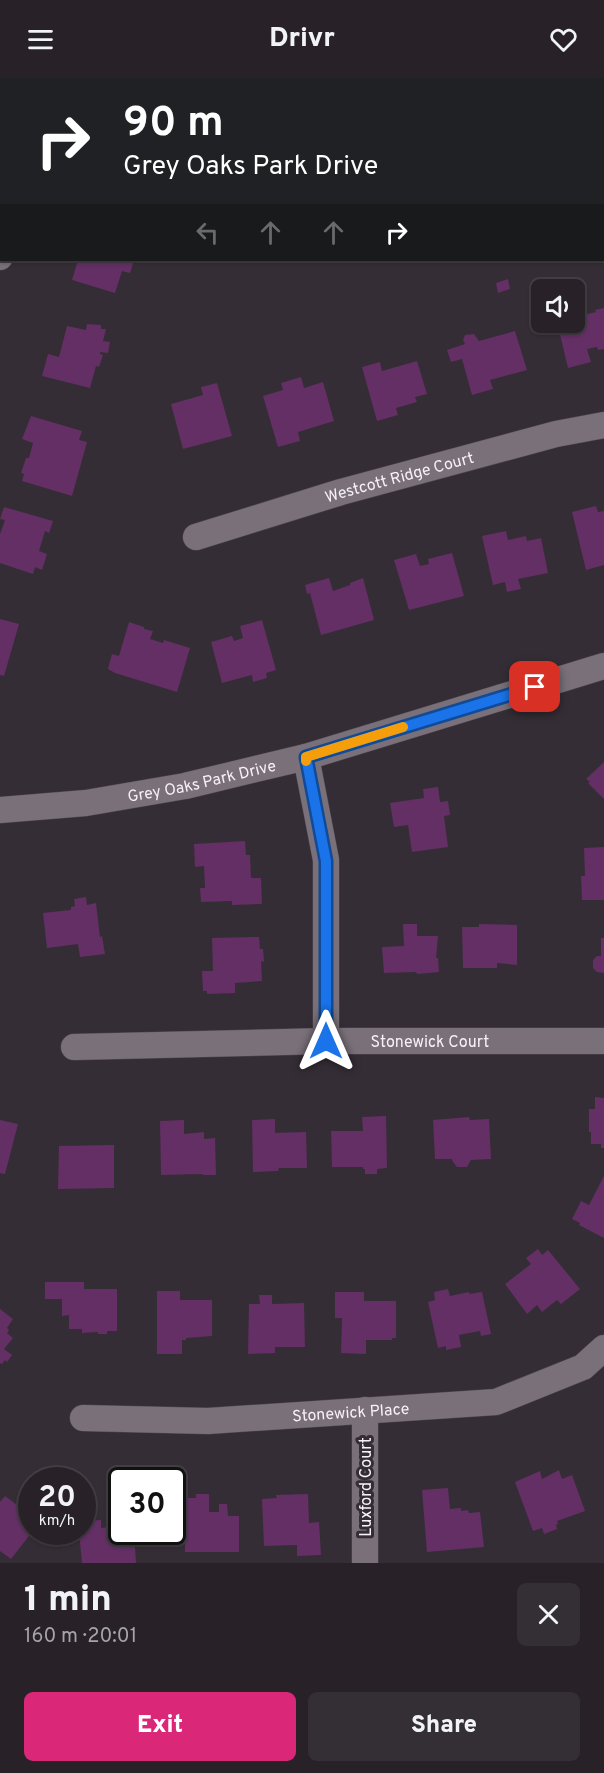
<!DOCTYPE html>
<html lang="en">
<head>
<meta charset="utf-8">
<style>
	body { margin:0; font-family:Overpass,sans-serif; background:#342f34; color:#f1f3f6; height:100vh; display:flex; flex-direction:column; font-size:22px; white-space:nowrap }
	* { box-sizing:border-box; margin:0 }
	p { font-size:20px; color:#a5a4a8 }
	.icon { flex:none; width:33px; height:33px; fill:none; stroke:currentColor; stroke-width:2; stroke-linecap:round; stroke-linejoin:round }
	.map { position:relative; height:1485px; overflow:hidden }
	.panel { display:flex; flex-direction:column; background:#282228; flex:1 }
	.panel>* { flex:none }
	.banner { position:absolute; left:0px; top:0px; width:604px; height:183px; box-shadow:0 2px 4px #0004,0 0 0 2px #443f45; background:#202124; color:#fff; overflow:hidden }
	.controls { position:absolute; left:531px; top:201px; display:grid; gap:12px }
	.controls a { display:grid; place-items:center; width:54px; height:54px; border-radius:9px; background:#282228; box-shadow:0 2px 4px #0004,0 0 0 2px #443f45; font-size:30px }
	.speed { position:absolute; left:18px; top:1389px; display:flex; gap:12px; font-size:30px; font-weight:700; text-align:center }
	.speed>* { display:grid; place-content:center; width:78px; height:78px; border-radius:50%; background:#282228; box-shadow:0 2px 4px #0004,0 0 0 2px #443f45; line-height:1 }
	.speed small { font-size:15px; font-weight:400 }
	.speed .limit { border:3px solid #111; border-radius:9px; background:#fff; color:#111 }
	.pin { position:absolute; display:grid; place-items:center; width:51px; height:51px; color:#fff; margin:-26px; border-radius:12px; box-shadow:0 3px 9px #0006 }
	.me { position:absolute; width:66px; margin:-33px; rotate:0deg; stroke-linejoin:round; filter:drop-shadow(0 0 4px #0008) }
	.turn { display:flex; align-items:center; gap:21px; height:126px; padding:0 24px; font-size:27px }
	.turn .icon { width:78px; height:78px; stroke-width:2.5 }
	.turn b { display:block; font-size:42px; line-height:51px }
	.lanes { display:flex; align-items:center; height:57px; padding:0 24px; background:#0003; justify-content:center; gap:30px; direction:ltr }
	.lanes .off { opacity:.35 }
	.round { display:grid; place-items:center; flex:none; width:63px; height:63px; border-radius:9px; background:#342f34 }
	.overview { display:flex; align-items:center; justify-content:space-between; height:102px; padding:0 24px }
	h1 { font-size:36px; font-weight:800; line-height:45px }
	.cta { display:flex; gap:12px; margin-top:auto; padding:12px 24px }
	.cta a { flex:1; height:69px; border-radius:9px; background:#db2777; color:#fff; font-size:24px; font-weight:800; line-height:69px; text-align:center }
	.cta a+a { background:#342f34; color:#f1f3f6 }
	header { display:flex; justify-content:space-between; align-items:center; height:78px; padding:0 24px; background:#282228; font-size:27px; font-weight:800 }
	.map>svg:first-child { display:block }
	.building { fill:#632f65 }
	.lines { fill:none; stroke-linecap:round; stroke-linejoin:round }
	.minor-casing { stroke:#514b51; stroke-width:27 }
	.minor { stroke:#797079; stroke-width:26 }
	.route-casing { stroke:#114b97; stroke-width:15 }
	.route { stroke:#1a73e8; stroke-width:10 }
	.slow { stroke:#f59e0b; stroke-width:10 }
	.labels { text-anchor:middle; stroke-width:6; stroke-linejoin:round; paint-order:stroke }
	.street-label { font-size:16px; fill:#f6f1f6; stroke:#352d35 }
</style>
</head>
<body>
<header><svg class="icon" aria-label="menu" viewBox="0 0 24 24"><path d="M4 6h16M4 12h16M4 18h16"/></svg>Drivr<svg class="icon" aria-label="heart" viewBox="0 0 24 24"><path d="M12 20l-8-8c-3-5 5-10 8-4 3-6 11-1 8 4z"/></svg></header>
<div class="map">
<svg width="604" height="1485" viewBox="0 0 604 1485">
	<rect width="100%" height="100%" fill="#352d35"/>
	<path class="building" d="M78 182H134L130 195 122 193 115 215 72 202Z
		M508 201 510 211 498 215 496 205Z
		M604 230V271L598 272 597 269 587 271 591 284 568 290 557 244H574V239L596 234 595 232Z
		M87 246 101 247V251H106L103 263 110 264 108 275 100 274V276L103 277 99 289 96 288 90 310 42 298 48 276 59 279 67 248 86 252Z
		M515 253 527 292 490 302 493 311 472 317 462 281 451 284 447 272 465 266 463 262 465 257 474 256 479 263Z
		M417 283 427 316 415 319 417 324 396 330 398 337 377 343 362 289 380 284 382 293Z
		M301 299 304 310 323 304 334 343 298 354 300 363 278 369 263 318 283 312 281 305Z
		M217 305 232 358 183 371 171 326 203 317 201 309Z
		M31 338 82 353 79 362 87 364 72 418 22 403 24 396 21 395 26 380H29L33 365 22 361Z
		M596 428 598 434 604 433V487L586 492 572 434Z
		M4 429 53 443 49 455 45 453 39 473 47 476 42 492 35 489 33 496 0 485V456L5 442 0 441Z
		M506 453 508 462 526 458 527 463 541 460 548 495 518 501 521 511 507 514 505 504 493 507 482 458Z
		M452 475 464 518 409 532 394 482 416 476 420 488 429 486 428 481Z
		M329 500 333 513 350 507V505L363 500 374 542 321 557 310 515 307 516 305 507Z
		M0 541 19 546 4 598 0 597Z
		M262 542 276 592 266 595 267 600 253 604 252 597 222 605 211 564 232 558 234 563 243 560 240 548Z
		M129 544 144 549V551L153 553 150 561 163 565 164 562 190 570 177 614 115 595 108 591 112 576 119 578Z
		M604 684V721L588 705 590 704 586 701Z
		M438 709 440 724 448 723 450 737 444 738 448 769 412 774 408 747 394 749 390 725 424 720 423 711Z
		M245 763 246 777H250L251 800H261L262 826 232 827V823L201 824 200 810H205L204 788 195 789 194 766Z
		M604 769V822H582L581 798H585L584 770Z
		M86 819 87 827 96 825 100 859 102 858 105 876 80 879 78 866 47 870 43 835 71 832V829L75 828 74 821Z
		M403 846H417V858H438L436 880H438L439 894 417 896 416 894 384 895 382 869 404 868Z
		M479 846 517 847V887L497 885V890H463L462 849H479Z
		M259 859 260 871H263L264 884 261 883 262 903 235 905V915L207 916V913H203L202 893H213L212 860Z
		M601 860H604V895L597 894 593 890V882L597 878H601Z
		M595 1019 604 1020V1070H601V1066H591V1054H589V1031H595Z
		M386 1038 387 1090 377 1091V1096H365V1091H363V1089H332L331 1053H363L362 1039Z
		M469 1039 470 1042 489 1041 491 1081 471 1082 467 1089H457L453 1084 452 1081H435L433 1042Z
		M275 1041V1055L306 1054 307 1090H279L278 1093 253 1094 252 1042Z
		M0 1042 18 1046 5 1096 0 1095Z
		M184 1042V1056L204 1054V1061L215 1060 216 1097H203L202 1096 161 1097 160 1043Z
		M114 1067V1110L58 1111 59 1068Z
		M604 1098V1160L579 1147 580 1145 572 1141 581 1123 589 1127Z
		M538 1171 542 1177 548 1172 580 1211 561 1226 557 1222 542 1234 537 1227 527 1236 505 1206 531 1186 526 1180Z
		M45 1204H84V1211H117V1253H107V1256H98V1254L82 1255V1251H69V1237L62 1238V1221H45Z
		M448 1211 450 1218 469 1214V1216L482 1214 491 1256 481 1258 480 1253 459 1257 461 1269 446 1272V1268L438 1270 428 1224 435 1222 434 1214Z
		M157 1213H180V1222H212V1258L186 1260V1262H182V1276H157Z
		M335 1214H364V1223H396V1260H392V1262H366V1276L341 1275 342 1240H335Z
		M259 1217H272V1226L304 1225 305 1269H275V1275L248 1276 249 1226H260Z
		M0 1231 13 1241 7 1250 9 1252 7 1255 13 1260 4 1271 12 1277 7 1284 5 1282 2 1286 0 1285Z
		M559 1392 562 1401 572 1397 585 1433 557 1443 558 1446 556 1447 557 1451 544 1456 542 1450 533 1453 515 1404 540 1393 542 1401Z
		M448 1410 450 1431 461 1430V1433L468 1432 469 1435 480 1434 484 1469 427 1474 422 1412Z
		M196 1416H209V1434H219V1426H227L228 1438H239V1474H185V1420H196Z
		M308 1416 309 1445 319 1444 321 1477 297 1478V1467L264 1468 262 1421 277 1420 276 1417Z
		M5 1418 21 1430 24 1426 32 1431V1454L11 1481 0 1473V1424Z
		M101 1442V1450L110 1449V1443L122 1442V1454H134L136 1485H82L79 1454H82V1443Z"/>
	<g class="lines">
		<defs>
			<g id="minor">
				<path d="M57 2 58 0"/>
				<path d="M0 179 2 174"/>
				<path id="s1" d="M196 459 341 414 556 356 604 347"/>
				<path d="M306 679 326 782V963"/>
				<path id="s2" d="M0 732 86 725 185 708 306 679 604 588"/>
				<path id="s3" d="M74 969 326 963H604"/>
				<path id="s4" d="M83 1340 208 1343 496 1324 583 1289 604 1270"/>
				<path d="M365 1485V1332"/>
			</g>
		</defs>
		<use href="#minor" class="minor-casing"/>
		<use href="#minor" class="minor"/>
	</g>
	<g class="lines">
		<defs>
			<path id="route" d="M326 963V783L306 679 535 609"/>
		</defs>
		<use href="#route" class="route-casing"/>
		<use href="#route" class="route"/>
		<path class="slow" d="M306 683V679L403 649"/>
	</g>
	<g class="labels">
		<g class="street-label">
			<text dy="6" stroke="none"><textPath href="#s1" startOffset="212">Westcott Ridge Court</textPath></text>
			<text dy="6" stroke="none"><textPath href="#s2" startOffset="204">Grey Oaks Park Drive</textPath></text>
			<text dy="6" stroke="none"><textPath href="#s3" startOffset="356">Stonewick Court</textPath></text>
			<text dy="6" stroke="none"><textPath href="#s4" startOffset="268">Stonewick Place</textPath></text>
			<text transform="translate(365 1409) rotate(-90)" y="6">Luxford Court</text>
		</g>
	</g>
</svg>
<div class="controls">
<a><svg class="icon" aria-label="sound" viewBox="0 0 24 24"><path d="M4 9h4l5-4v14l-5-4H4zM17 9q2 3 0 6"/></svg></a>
</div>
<div class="speed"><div>20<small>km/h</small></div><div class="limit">30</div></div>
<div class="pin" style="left:535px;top:609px;background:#d93025"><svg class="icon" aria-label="arrive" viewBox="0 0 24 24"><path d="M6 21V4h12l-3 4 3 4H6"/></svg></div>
<svg class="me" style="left:326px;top:963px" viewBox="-20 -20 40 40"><path d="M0-17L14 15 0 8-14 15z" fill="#1a73e8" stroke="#fff" stroke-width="4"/></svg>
<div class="banner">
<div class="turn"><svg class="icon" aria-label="right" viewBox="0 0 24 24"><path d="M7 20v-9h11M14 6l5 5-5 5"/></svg><div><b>90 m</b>Grey Oaks Park Drive</div></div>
<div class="lanes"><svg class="icon off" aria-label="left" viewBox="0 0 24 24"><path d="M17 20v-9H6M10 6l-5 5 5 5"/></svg><svg class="icon off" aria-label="ahead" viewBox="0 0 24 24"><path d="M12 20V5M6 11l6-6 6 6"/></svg><svg class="icon off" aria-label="ahead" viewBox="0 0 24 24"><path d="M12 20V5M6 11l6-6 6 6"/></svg><svg class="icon" aria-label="right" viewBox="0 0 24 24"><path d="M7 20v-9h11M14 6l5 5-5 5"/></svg></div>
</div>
</div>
<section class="panel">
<div class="overview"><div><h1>1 min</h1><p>160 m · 20:01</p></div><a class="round"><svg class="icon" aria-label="close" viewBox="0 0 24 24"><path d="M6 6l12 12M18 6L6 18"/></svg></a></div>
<div class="cta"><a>Exit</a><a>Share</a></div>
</section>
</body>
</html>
